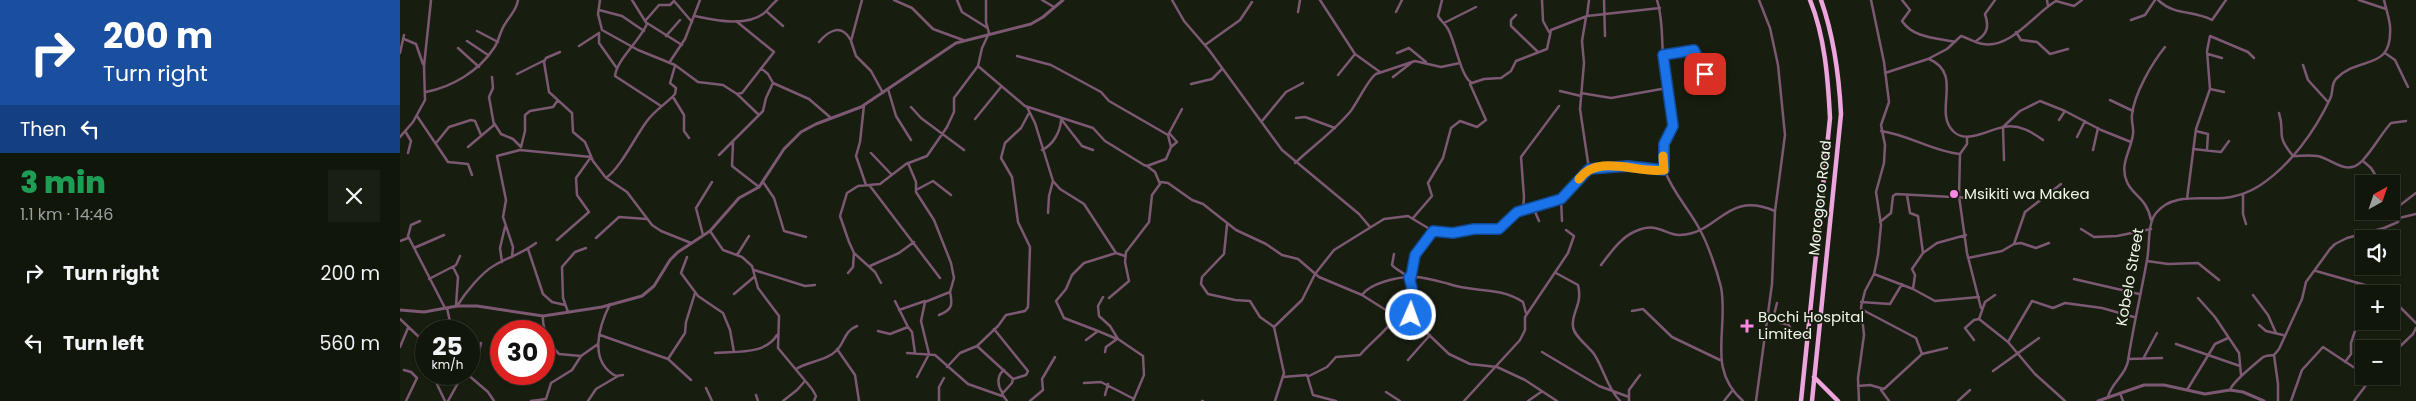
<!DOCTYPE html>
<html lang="en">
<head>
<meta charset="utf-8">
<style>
	body { margin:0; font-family:Poppins,sans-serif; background:#1a1f14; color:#f1f3f6; height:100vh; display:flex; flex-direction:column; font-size:19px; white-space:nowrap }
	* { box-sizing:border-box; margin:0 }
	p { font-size:16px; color:#9c9f9d }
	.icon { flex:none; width:28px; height:28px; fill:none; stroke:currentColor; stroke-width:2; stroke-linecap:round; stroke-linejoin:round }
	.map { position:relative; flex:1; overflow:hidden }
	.panel { display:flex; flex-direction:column; background:#11160b; width:400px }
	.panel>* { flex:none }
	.banner { background:#1a4fa0; color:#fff; overflow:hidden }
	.needle { width:32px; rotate:40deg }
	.buttons { position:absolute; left:1955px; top:175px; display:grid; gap:10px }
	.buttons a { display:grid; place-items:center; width:45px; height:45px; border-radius:0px; background:#11160b; box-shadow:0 1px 4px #0004,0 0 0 1px #30352c; font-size:25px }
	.speed { position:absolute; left:15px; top:320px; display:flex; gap:10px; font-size:25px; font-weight:700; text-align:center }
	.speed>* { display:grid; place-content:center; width:65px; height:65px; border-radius:50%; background:#11160b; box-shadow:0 1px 4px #0004,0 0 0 1px #30352c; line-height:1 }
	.speed small { font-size:12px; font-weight:400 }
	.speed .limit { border:8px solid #d22; background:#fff; color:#111 }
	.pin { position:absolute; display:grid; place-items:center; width:42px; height:42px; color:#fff; margin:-21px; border-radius:10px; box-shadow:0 2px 8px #0006 }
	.me { position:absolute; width:55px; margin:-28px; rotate:2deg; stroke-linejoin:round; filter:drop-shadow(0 0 4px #0008) }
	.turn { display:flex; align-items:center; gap:18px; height:105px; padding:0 20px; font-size:22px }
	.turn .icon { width:65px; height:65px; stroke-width:2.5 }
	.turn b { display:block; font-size:35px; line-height:42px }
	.then { display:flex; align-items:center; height:48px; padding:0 20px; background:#0003; gap:10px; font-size:19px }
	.round { display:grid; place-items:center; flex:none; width:52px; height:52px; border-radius:0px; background:#1a1f14 }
	.overview { display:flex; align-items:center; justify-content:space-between; height:85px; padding:0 20px }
	h1 { font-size:30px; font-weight:800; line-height:38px; color:#1e9e55 }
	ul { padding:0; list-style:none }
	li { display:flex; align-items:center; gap:15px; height:70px; padding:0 20px }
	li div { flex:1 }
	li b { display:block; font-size:19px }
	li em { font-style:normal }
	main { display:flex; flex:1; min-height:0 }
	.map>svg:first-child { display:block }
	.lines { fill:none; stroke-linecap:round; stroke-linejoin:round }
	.pedestrian { stroke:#7c5873; stroke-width:2 }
	.minor { stroke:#7c5873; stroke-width:2.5 }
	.tertiary { stroke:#7c5873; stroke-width:3 }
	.trunk { stroke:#eea4dc; stroke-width:4.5 }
	.route-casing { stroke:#114b97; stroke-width:12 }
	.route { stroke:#1a73e8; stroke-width:9 }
	.slow { stroke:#f59e0b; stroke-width:9 }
	.poi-dot { fill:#fc86e4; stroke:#171e0f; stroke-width:2 }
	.labels { text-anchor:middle; stroke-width:4; stroke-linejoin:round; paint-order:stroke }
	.poi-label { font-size:15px; fill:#f1f6eb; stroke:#171e0f; text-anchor:start }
	.street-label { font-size:15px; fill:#f1f6eb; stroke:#171e0f }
</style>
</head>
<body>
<main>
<section class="panel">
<div class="banner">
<div class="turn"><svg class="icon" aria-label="right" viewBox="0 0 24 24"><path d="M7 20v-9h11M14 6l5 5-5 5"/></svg><div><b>200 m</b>Turn right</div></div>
<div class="then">Then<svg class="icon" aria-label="left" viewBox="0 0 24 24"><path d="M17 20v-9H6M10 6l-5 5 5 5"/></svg></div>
</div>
<div class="overview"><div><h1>3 min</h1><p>1.1 km · 14:46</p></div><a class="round"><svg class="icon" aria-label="close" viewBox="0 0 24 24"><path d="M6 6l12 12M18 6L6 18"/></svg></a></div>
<ul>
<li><svg class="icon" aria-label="right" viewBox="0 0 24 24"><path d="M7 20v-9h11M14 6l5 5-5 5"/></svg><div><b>Turn right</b></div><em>200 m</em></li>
<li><svg class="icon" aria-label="left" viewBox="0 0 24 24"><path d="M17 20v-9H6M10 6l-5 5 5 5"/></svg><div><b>Turn left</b></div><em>560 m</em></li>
</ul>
</section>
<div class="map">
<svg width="2016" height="401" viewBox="0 0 2016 401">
	<rect width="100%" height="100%" fill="#171e0f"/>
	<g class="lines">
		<path class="pedestrian" d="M1380 323 1389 325 1394 335 1407 337"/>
		<path class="minor" d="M200 0 198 14 202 30 238 50 275 65 298 82 323 85 337 94 342 93 374 52 336 21
			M232 0 247 24C239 42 217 59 215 76L261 106
			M462 0 451 41 456 56 471 71 483 93
			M494 0 512 8 533 29 563 40
			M557 0 562 12 586 27
			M642 0 654 7
			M772 0 784 21 809 50 882 150 959 214 970 227
			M920 0 955 54 980 72
			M1042 0 1038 16C1041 21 1045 24 1048 29 1055 41 1061 78 1072 83L1084 79 1101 78 1111 71 1116 61 1147 49 1151 30 1187 16 1260 8
			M1142 0 1143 21 1149 32
			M1204 0 1205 36
			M1257 0C1264 22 1261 45 1264 68 1266 85 1273 108 1273 124 1272 138 1257 150 1265 171 1273 193 1290 210 1300 230 1308 244 1317 271 1321 287 1329 329 1306 369 1343 401
			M1502 0 1510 10 1502 21C1513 38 1537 38 1555 42
			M1647 0 1648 6
			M1758 0C1775 16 1793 10 1812 20L1826 0
			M1959 0 1986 9
			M274 1 292 22
			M199 10 222 16 244 31
			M366 11 383 26
			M898 12 900 0
			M996 12 1002 0
			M1116 15 1111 20V26L1138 52
			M295 16C315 20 345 27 363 14 368 10 372 4 377 0
			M1187 16 1189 0
			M1186 17 1182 41 1184 63 1180 109 1189 169
			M246 20 259 5H270L274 1
			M1731 20 1745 15 1755 0
			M247 23 282 45
			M1044 23 1076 7
			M77 31 98 42
			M1616 32 1621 40 1637 42 1650 54 1668 49
			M199 33V43L216 67
			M266 36 280 20
			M4 39 16 44 23 64
			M67 41 88 55
			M1576 41C1588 34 1589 26 1585 14L1595 0
			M419 42C429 30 441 24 450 39
			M805 45 840 20 852 2
			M179 46 199 33
			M58 48 79 67
			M160 52 146 58 144 62 149 92 172 113 173 132 185 142 193 161 206 178 227 192 252 225 261 231 291 243
			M0 53 4 35
			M997 53 1009 48 1026 62
			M1985 53 1995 60 2008 87
			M1808 54 1822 58
			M1263 55 1294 50 1305 74
			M1529 59C1564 74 1533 111 1553 131 1566 145 1589 129 1604 127 1619 124 1632 132 1643 140
			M269 63 285 39 300 0
			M1903 65 1908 80 1928 102
			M578 66 625 106 693 128 705 141 744 165 747 166 766 159 771 147 768 135 709 101 701 92 651 65 617 56
			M361 68 368 74 373 83 409 99 431 118
			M1485 73 1528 59 1547 49 1561 36C1568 38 1575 43 1583 44 1611 49 1635 13 1656 1L1674 6 1682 0
			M117 74 145 60
			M938 75 955 54
			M993 77 1011 63
			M791 84 812 79 822 69
			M488 89 496 116 511 140
			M1810 89 1824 92
			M1160 91 1181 96
			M26 92C52 87 79 71 94 48 99 41 100 31 105 24 110 15 117 10 118 0
			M1181 93 1211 98 1267 88
			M337 94 359 115
			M273 97 284 115V131L289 138
			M1710 100 1733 111
			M464 105 460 142 456 156 466 185
			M511 107 521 118 564 150
			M627 107 635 123 653 181 660 189 684 204 716 253
			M1879 113C1886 134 1874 133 1893 156 1901 156 1909 155 1917 156 1932 158 1947 178 1963 160 1974 148 1981 134 1991 123L2006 121
			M17 116 48 162 68 164 72 175
			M896 118 905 117 935 128
			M575 119 601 87
			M661 119 682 146 693 150
			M1659 120 1665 111
			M862 121 886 92 903 83
			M94 123 101 134 113 139 121 147
			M5 131 11 141 8 153
			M1481 131C1509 135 1532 151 1560 154
			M1796 131 1808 134 1807 150
			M770 134 777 142 771 147
			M768 135 782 109
			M0 137 13 122 25 100 24 66 31 0
			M1567 137V144L1560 154 1559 196 1567 253 1581 308
			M1677 137 1685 121
			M333 142 332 166 359 187
			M36 143 49 127 71 120 75 121 81 135
			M68 147 94 125 89 97 93 88 92 77
			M121 147 125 131V115L130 111 153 107 158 100
			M1793 149 1821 152 1829 141
			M642 150C653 145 660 132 661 121
			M1693 150 1698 128
			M471 153 491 174
			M319 155 363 111 366 98 373 83
			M1604 160 1603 127 1620 111 1640 101 1665 111 1701 130 1731 142
			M1963 161 1971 168 1981 184
			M508 163 516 182V192L534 220 551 263 554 278 550 292 525 302 521 321 529 354 517 377
			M895 163C914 145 932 133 950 112 958 102 968 79 976 74L1015 61 1041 67 1060 63
			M206 178C221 167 235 137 247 121 255 110 266 104 275 94L276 88 270 83 275 66
			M363 182 374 198 384 231 406 237
			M761 182 768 183 792 200 803 204 836 230 866 244 882 255 898 259 919 277 962 295 1008 324 1026 332 1049 354 1070 364 1097 367 1125 380 1157 401
			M470 186 540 278
			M516 190 533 181 551 195
			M1843 194V214L1846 224
			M1507 195 1510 213 1518 216 1523 253
			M1161 199 1162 221
			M1787 199 1796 129 1810 89 1807 51 1810 36 1848 52 1854 58
			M1991 204 1999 218
			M1133 207 1139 221
			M1995 209 2016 193
			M1123 210 1124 197 1121 157 1159 106
			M648 213 649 196 653 181
			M1013 218 1032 196 1028 183 1043 158 1051 128 1060 121 1077 127 1086 120 1070 84
			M1751 220C1747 198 1732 195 1727 182 1719 164 1731 151 1733 134 1734 128 1731 121 1732 115 1734 94 1752 63 1765 47
			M20 221 11 225 8 236 45 308
			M1480 222 1491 213 1493 196 1496 194 1571 198 1588 194 1606 195
			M827 225 824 254 802 277 801 284 808 294 835 300 850 301 860 317 874 327
			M1681 229 1694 237 1717 236 1751 229
			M310 231 323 250 342 257 352 266 358 288 379 316 378 348 412 389 416 396 414 401
			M303 235 296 208 312 182
			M1566 235 1537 243 1523 253 1512 269 1515 275 1513 289 1535 301 1579 297
			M196 238 219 217 247 219
			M157 240 189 212 177 195 176 178 191 157
			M0 241 8 238
			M1614 244 1621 243 1636 248 1649 243
			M14 248 44 235
			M128 249 143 294 152 302 165 305
			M994 254 992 265C996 270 1003 272 1008 277 1017 287 1012 313 1008 324
			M337 255 349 236
			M112 257 113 247 103 217 106 200 97 156 120 150 191 157
			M287 257 281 273 298 296 323 313 330 330 334 352
			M1568 258 1602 251 1614 244 1625 212 1661 184
			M1747 261 1768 264 1798 263 1819 280
			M102 262 100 248 105 227
			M1201 265C1211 252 1221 237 1236 231 1259 221 1265 236 1280 235 1320 233 1326 190 1375 211
			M470 266 499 253 514 242
			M53 267 58 277 56 306
			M354 270 405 286 415 285
			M1916 271 1979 289 1986 294
			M448 273 453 267 454 253
			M1156 273 1178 285C1183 305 1171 312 1173 327 1174 336 1188 346 1194 354 1204 369 1207 388 1220 401
			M1474 274 1513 289
			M1011 277 1015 255 1033 231
			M29 279 56 265 60 256
			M1674 279 1739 294
			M481 283 475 272 454 253 449 242 440 216 447 193 458 186 480 184 506 164 527 156 547 127 554 112V98L578 66 582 48 589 33 586 22V0
			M334 294 354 277
			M962 295C970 283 998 277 1011 277 1023 276 1038 281 1049 284 1075 293 1098 286 1123 302L1126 313
			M1595 295 1585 302 1579 319 1608 342 1635 374 1665 401
			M1853 295 1868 315 1876 333
			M703 297 698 306 699 316 710 326 718 339 743 356 744 375 733 401
			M709 298 729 281 725 262 726 252 749 222 752 195 760 184 755 172 747 166
			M1798 298 1815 317 1839 353 1841 375
			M1991 298 2016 323
			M495 301 508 327
			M1461 302 1490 304 1502 284
			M210 304C199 326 188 361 216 376L223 375
			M57 306C65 293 82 272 95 265 109 257 123 253 136 243
			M47 308 52 331
			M1461 309 1516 338 1522 354 1547 348
			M499 310 525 301
			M1232 311 1243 309 1272 337 1320 360
			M168 312 163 298 162 267 175 252 186 248
			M539 315C552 310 553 305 550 292
			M143 316C142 329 150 345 159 354L181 356 198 344
			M1367 316 1374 315 1377 303
			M0 319 19 337
			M1859 325 1866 331 1883 335
			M594 329 628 371 626 375 613 379
			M478 331 490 334 508 327 512 332 515 353
			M698 331 664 318 656 301 666 289 672 275 684 263 716 253 725 256
			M200 335 268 359 291 380
			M686 340 698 331 717 339
			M1574 340 1565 328 1574 320 1579 319
			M1608 342 1632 301 1653 308 1665 303 1702 308 1734 317
			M1776 344 1840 366
			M577 346 613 379 612 383 602 394 607 401
			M0 347 8 328
			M437 349 455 375 459 401
			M705 352 706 347 717 339
			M1142 352 1199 386 1229 397
			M315 353C336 351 365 355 377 335
			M507 353 535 355 568 384 602 396
			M1874 355 1878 384V401
			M1991 355 2013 334 2016 328
			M268 359 285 333 286 322 295 293
			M1728 359 1762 358
			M1743 359 1757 333
			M1008 360 1030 335
			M1945 362 1951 354V343L1958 322 1961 304 1960 284
			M547 367 560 353 577 346 598 326 606 315 625 311 628 307 630 247 618 222 612 177 601 158 605 143 621 128 629 113
			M69 369 77 360 81 343
			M396 369C408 361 427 361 437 350 445 342 444 331 457 326
			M4 370 11 372 17 378 6 401
			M1593 371 1639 338
			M67 374 88 392 94 401
			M909 376 927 367 936 357 960 355C971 342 987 331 996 316
			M1967 376 1971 379
			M883 377 907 375 913 395 936 401
			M35 380 45 401
			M684 383 701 382 734 399
			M1458 386 1470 385 1484 389 1522 354
			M306 388 312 401
			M1481 390 1489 401
			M1787 390 1815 344 1828 338
			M1830 390C1833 381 1854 365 1862 358 1865 355 1870 356 1874 355L1879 349 1902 299 1906 282 1930 249 1935 244 1947 238 1984 228 1998 222 1999 218 2016 214
			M602 392C597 385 597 375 604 370
			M986 392 1000 401
			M1720 393 1723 401
			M356 395 358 401
			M705 395 708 384
			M1708 397C1711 383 1726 375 1728 361 1733 327 1741 294 1747 260 1750 246 1747 224 1756 213 1774 190 1809 202 1831 197 1841 195 1851 191 1859 186 1890 166 1915 131 1930 99 1934 92 1930 84 1937 78 1960 55 1993 72 1990 26 1989 17 1986 9 1984 0
			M48 401 63 374
			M131 401 146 399 151 383 172 370 181 356
			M188 401 196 389 218 376
			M383 401 397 390 405 381
			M539 401V387L544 378
			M630 401 643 390 642 379 655 357
			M802 401H803
			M875 401 884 373 874 327 902 300 915 274 934 250 984 219 1008 216 1033 231 1044 233 1074 229 1096 230 1117 213 1161 199 1189 169 1228 166 1264 170
			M1064 401 1120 340 1125 330V317L1168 253 1174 236 1166 230
			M1128 401 1141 392
			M1229 401V390L1240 375
			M1324 401 1332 391
			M1356 401 1372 284 1375 211 1385 135 1378 65 1370 28 1359 0
			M1459 401 1458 378 1464 335 1461 307 1465 291 1474 274 1478 255 1481 225 1476 192 1484 163 1485 145 1481 125 1489 102 1484 62 1471 0
			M1558 401 1570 390
			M1891 401 1902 370 1923 347 1964 374
			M1954 401 1973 376"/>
		<path class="tertiary" d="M0 310 24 312 57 306H77L143 316 202 307 242 296 254 286 270 260 278 252 310 231 339 198 359 187 384 149 401 132 416 124 461 107 556 43 631 24 643 17 663 0
			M1698 401 1744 385H1764L1805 394 1830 390 1843 392 1864 401"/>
		<path class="trunk" d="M1414 377 1438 401
			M1401 401 1430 118C1428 79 1425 37 1410 0
			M1412 401 1441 114C1439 75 1434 37 1421 0"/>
	</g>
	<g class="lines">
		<defs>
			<path id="route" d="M1011 315 1012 288 1009 277H1011L1015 255 1033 231 1053 233 1074 229H1099L1117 212 1161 199 1189 169 1228 166 1264 170V144L1273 126 1263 55 1294 50 1305 74"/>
		</defs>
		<use href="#route" class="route-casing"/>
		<use href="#route" class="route"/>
		<path class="slow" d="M1179 179C1198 153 1237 174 1264 170L1263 156"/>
	</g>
	<g class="poi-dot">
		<circle cx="1554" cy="194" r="5"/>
		<path d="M1344.5 318.5h5v5h5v5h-5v5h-5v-5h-5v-5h5z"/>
	</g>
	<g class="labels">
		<g class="poi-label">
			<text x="1564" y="199">Msikiti wa Makea</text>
			<text x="1358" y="322">Bochi Hospital<tspan x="1358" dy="17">Limited</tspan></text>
		</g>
		<g class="street-label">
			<text transform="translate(1420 198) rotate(-84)" y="5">Morogoro Road</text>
			<text transform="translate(1730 277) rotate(-80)" y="5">Kobelo Street</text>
		</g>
	</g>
</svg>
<div class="buttons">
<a><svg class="needle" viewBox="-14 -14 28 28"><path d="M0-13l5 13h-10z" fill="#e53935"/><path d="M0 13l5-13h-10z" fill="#9c9f9d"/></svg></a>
<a><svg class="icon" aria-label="sound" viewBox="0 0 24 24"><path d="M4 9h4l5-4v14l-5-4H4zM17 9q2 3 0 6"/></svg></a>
<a>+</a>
<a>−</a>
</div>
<div class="speed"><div>25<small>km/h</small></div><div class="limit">30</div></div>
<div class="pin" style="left:1305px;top:74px;background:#d93025"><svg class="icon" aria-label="arrive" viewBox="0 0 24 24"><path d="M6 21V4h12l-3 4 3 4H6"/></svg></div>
<svg class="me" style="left:1011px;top:315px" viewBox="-20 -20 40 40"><circle r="17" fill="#1a73e8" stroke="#fff" stroke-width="3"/><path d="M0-11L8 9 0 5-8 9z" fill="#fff"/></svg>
</div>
</main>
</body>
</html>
